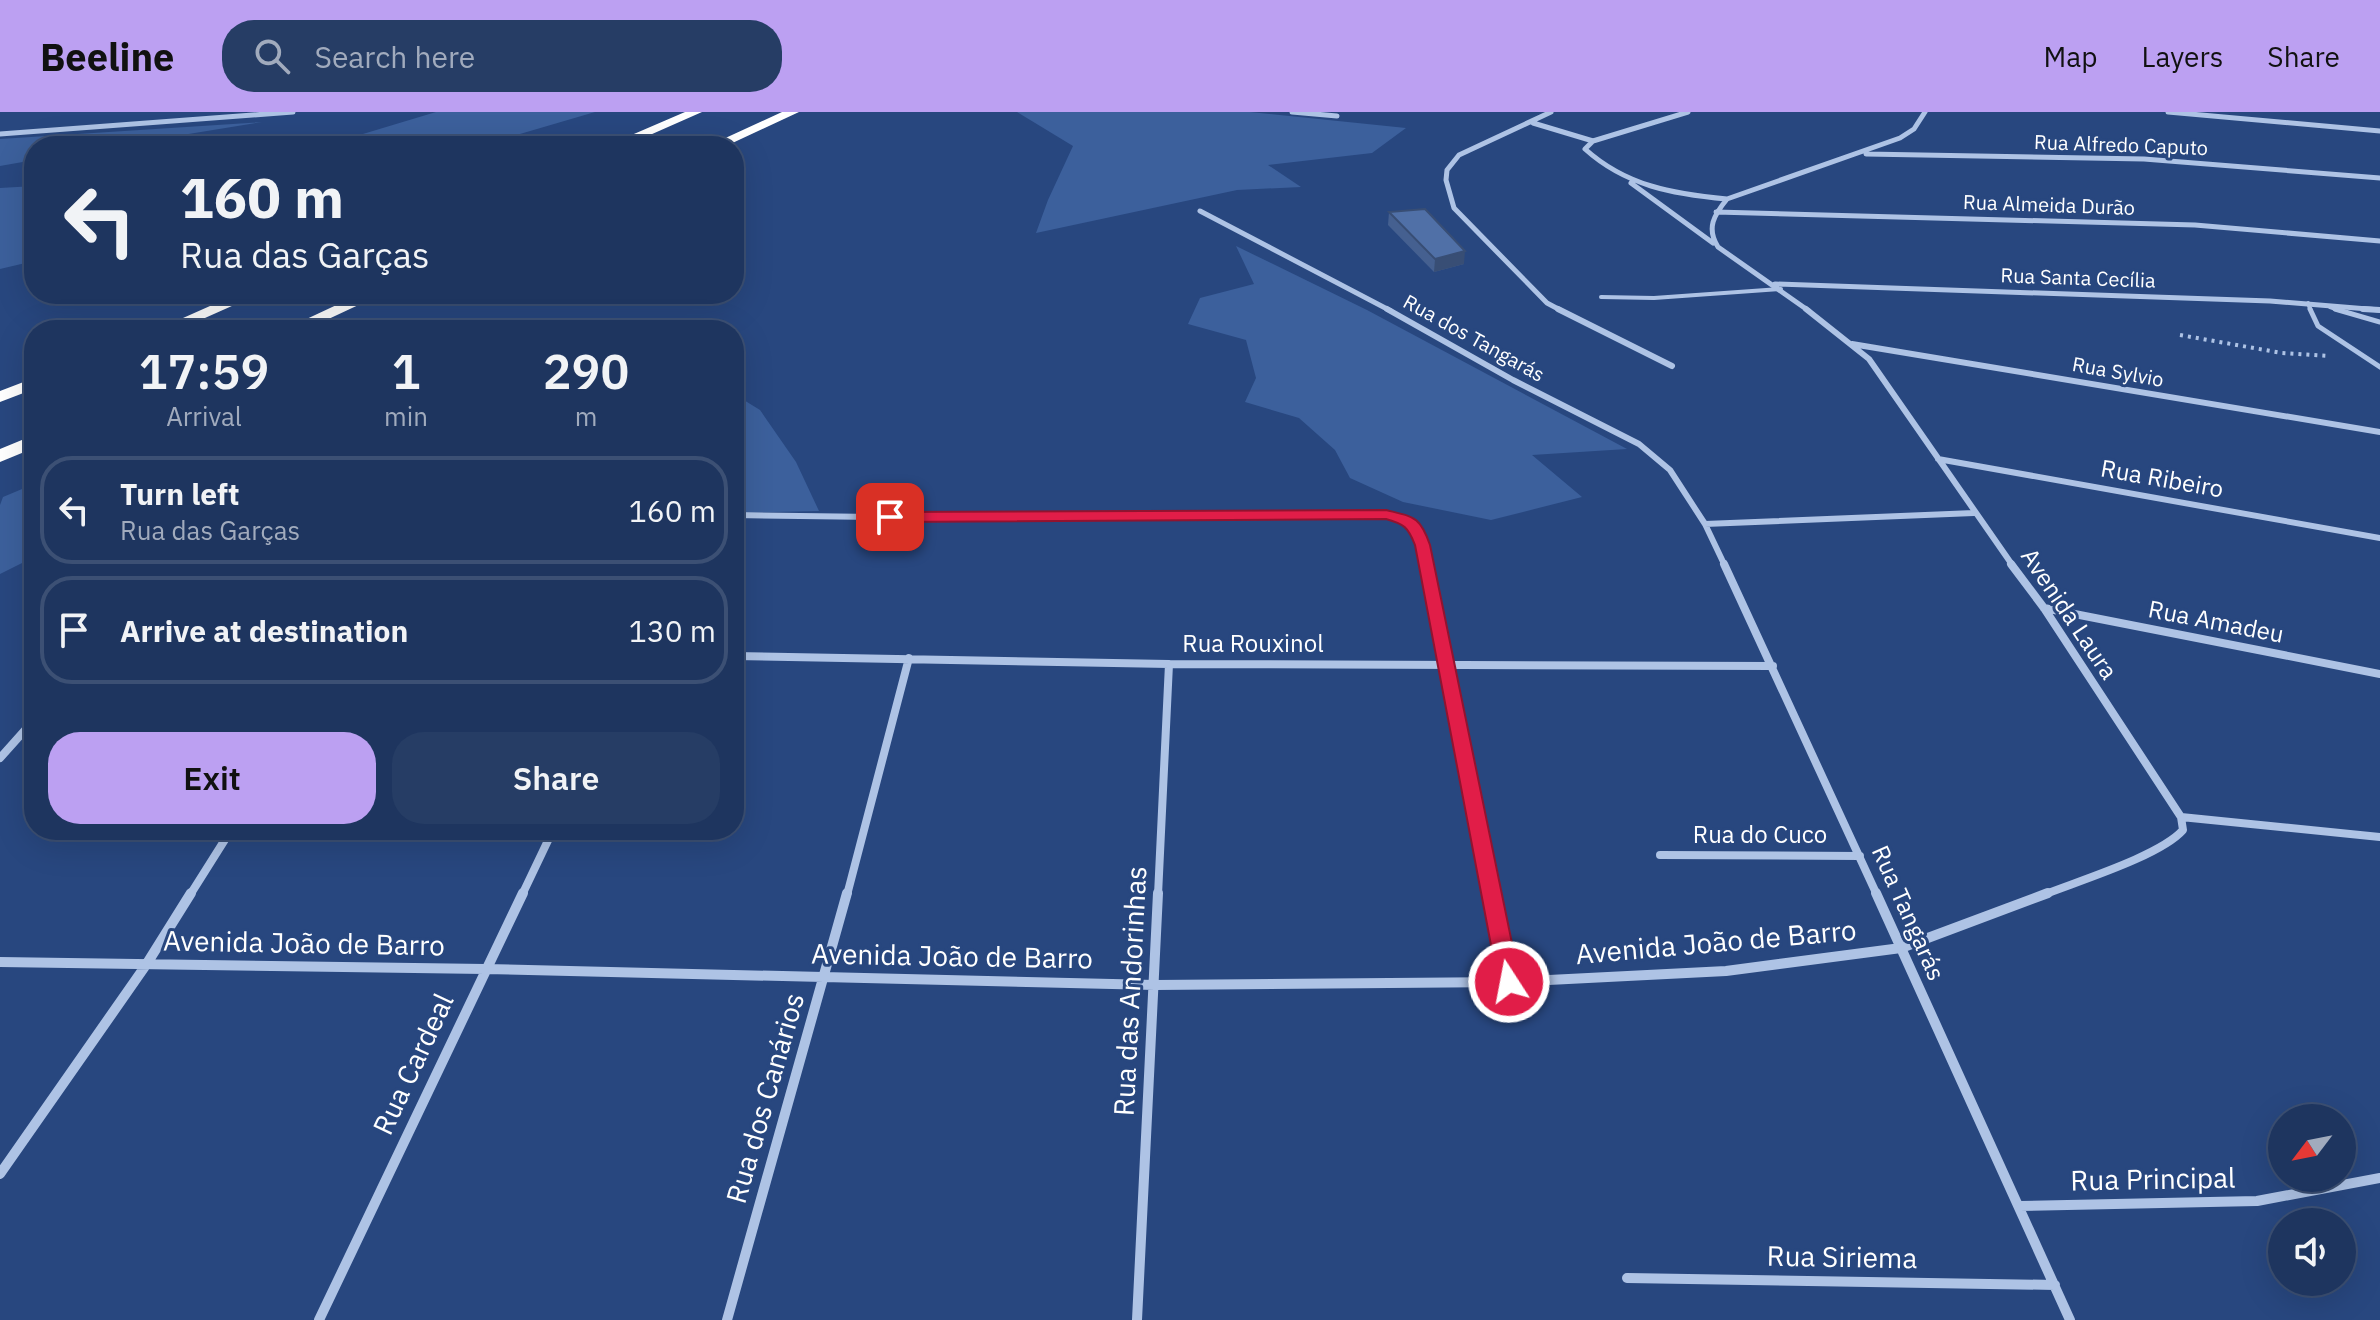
<!DOCTYPE html>
<html lang="en">
<head>
<meta charset="utf-8">
<style>
	body { margin:0; font-family:"IBM Plex Sans",sans-serif; background:#263d65; color:#f1f3f6; height:100vh; display:flex; flex-direction:column; font-size:30px; white-space:nowrap }
	* { box-sizing:border-box; margin:0 }
	p { font-size:26px; color:#a1abbd }
	.icon { flex:none; width:44px; height:44px; fill:none; stroke:currentColor; stroke-width:2; stroke-linecap:round; stroke-linejoin:round }
	.map { position:relative; flex:1; overflow:hidden }
	.details { position:absolute; left:24px; top:208px; width:720px; height:520px; display:flex; flex-direction:column; background:#1e355f; border-radius:32px; box-shadow:0 8px 32px #0002,0 0 0 2px #3c5074 }
	.details>* { flex:none }
	.guide { position:absolute; left:24px; top:24px; width:720px; height:168px; border-radius:32px; box-shadow:0 8px 32px #0002,0 0 0 2px #3c5074; background:#1e355f; color:#f1f3f6; overflow:hidden }
	.needle { width:52px; rotate:238deg }
	.buttons { position:absolute; left:2268px; top:992px; display:grid; gap:16px }
	.buttons a { display:grid; place-items:center; width:88px; height:88px; border-radius:50%; background:#1e355f; box-shadow:0 8px 32px #0002,0 0 0 2px #3c5074; font-size:40px }
	.pin { position:absolute; display:grid; place-items:center; width:68px; height:68px; color:#fff; margin:-34px; border-radius:16px; box-shadow:0 4px 12px #0006 }
	.me { position:absolute; width:88px; margin:-44px; rotate:349deg; stroke-linejoin:round; filter:drop-shadow(0 0 6px #0008) }
	.turn { display:flex; align-items:center; gap:28px; height:168px; padding:0 24px; font-size:36px }
	.turn .icon { width:104px; height:104px; stroke-width:2.5 }
	.turn b { display:block; font-size:56px; line-height:68px }
	.eta { display:flex; justify-content:space-evenly; align-items:center; height:136px; text-align:center }
	.eta b { font-size:48px; font-weight:600; line-height:56px }
	.action { display:flex; gap:16px; margin-top:auto; padding:16px 24px }
	.action a { flex:1; height:92px; border-radius:32px; background:#bca0f2; color:#111; font-size:32px; font-weight:600; line-height:92px; text-align:center }
	.action a+a { background:#263d65; color:#f1f3f6 }
	ul { padding:0; list-style:none }
	li { display:flex; align-items:center; gap:24px; height:108px; margin:0 16px 12px; padding:0 8px; border:4px solid #3c5074; border-radius:32px }
	li div { flex:1 }
	li b { display:block; font-size:30px }
	li em { font-style:normal }
	header { display:flex; align-items:center; gap:48px; box-sizing:border-box; height:112px; padding:0 40px; background:#bca0f2; color:#111 }
	header strong { font-size:38px }
	nav { display:flex; gap:44px; margin-inline-start:auto; font-size:28px }
	.search { width:560px; height:72px; background:#263d65; display:flex; align-items:center; gap:20px; box-sizing:border-box; padding:0 28px; border-radius:32px; color:#a1abbd; font-size:30px }
	.map>svg:first-child { display:block }
	.green { fill:#3c609c }
	.lines { fill:none; stroke-linecap:round; stroke-linejoin:round }
	.path { stroke:#aec3e5; stroke-width:4; stroke-dasharray:3 5; stroke-linecap:butt }
	.lane-far1 { stroke:#aec3e5; stroke-width:4 }
	.lane { stroke:#aec3e5; stroke-width:5 }
	.street-far3 { stroke:#aec3e5; stroke-width:5 }
	.street-far2 { stroke:#aec3e5; stroke-width:6 }
	.street-far1 { stroke:#aec3e5; stroke-width:8 }
	.street { stroke:#aec3e5; stroke-width:10 }
	.highway { fill:#fff; fill-rule:evenodd }
	.wall { fill:#456090 }
	.shaded-wall { fill:#384e75 }
	.building { fill:#5070a7; stroke:#384e75; stroke-width:2 }
	.route { fill:#e11d48; stroke:#92132f; stroke-width:2 }
	.labels { text-anchor:middle; stroke-width:6; stroke-linejoin:round; paint-order:stroke }
	.far-street-label { font-size:20px; fill:#fff; stroke:#28477f }
	.street-label { font-size:24px; fill:#fff; stroke:#28477f }
	.near-street-label { font-size:28px; fill:#fff; stroke:#28477f }
</style>
</head>
<body>
<header>
<strong>Beeline</strong>
<div class="search"><svg class="icon" aria-label="search" viewBox="0 0 24 24"><circle cx="10" cy="10" r="6"/><path d="M15 15l6 6"/></svg>Search here</div>
<nav><a>Map</a><a>Layers</a><a>Share</a></nav>
</header>
<div class="map">
<svg width="2380" height="1208" viewBox="0 0 2380 1208">
	<rect width="100%" height="100%" fill="#28477f"/>
	<path class="green" d="M436 0H595L479 34H323Z
		M1017 0H1250L1406 16 1372 41 1268 53 1301 75 1237 78 1036 121 1048 88 1073 34Z
		M262 10 115 34H34V48L0 54V27Z
		M34 74V149L0 157V76Z
		M1236 134 1367 198 1627 337 1532 343 1582 385 1491 408 1403 390 1350 366 1335 338 1299 306 1245 290 1256 266 1246 228 1188 212 1200 186 1254 172Z
		M734 282 760 298 796 350 819 399 734 401Z
		M34 372V445L0 462V393L3 385Z"/>
	<g class="lines">
		<path class="path" d="M2180 223 2282 241 2329 244"/>
		<path class="lane-far1" d="M1601 185 1654 186 1781 177
			M2308 191 2311 199
			M2330 195 2342 199"/>
		<path class="lane" d="M2310 197 2318 214 2380 255
			M2335 197 2380 210"/>
		<path class="street-far3" d="M1292 0 1337 4
			M1551 0 1459 43 1447 58 1446 68 1454 96 1547 191 1562 199
			M1688 0 1593 29 1585 37C1626 74 1673 82 1727 87
			M2168 0 2380 19
			M1533 11 1593 29
			M0 22 293 0
			M1866 42 2144 47 2380 66
			M1631 71 1713 131
			M1200 99 1391 199
			M1716 100 2195 113 2380 129
			M1775 172 2270 189 2380 198
			M1809 199 1718 135C1706 116 1714 103 1727 87L1900 26 1914 17 1925 0"/>
		<path class="street-far2" d="M1387 197 1513 268 1639 332 1670 358 1705 412 1725 454
			M1558 197 1672 254
			M1806 197 1869 247 2013 454
			M2363 197 2380 198
			M1852 232 2380 320
			M1938 347 2380 426
			M734 403 952 406 1386 403C1416 408 1421 427 1426 454
			M1705 412 1974 401"/>
		<path class="street-far1" d="M1426 452 1492 783
			M1724 452 1877 783
			M2011 452 2044 496 2181 705 2183 718C2160 744 2078 769 2043 783
			M2044 496 2380 562
			M734 544 1169 552 1773 554
			M0 646 34 608
			M2181 705 2380 725
			M1660 743 1860 744
			M190 783 231 718
			M522 783 553 718
			M847 783 909 546
			M1158 783 1169 552"/>
		<path class="street" d="M1491 781 1509 870
			M1876 781 2070 1208
			M0 850 485 857 1155 873 1509 870 1726 859 1901 836 2048 781
			M0 1062 146 853 191 781
			M2020 1094 2257 1089 2380 1066
			M1627 1166 2055 1173
			M319 1208 523 781
			M727 1208 847 781
			M1137 1208 1158 781"/>
		<path class="highway" d="M685 0H702L625 34H606Z
			M782 0H799L726 34H708Z
			M237 182H259L178 218H156Z
			M360 182H382L305 218H283Z
			M34 266V277L0 290V279Z
			M34 323V336L0 350V337Z"/>
	</g>
	<path class="wall" d="M1389 100 1464 152 1434 160 1388 113Z"/>
	<path class="shaded-wall" d="M1465 139 1464 152 1434 160 1435 147Z"/>
	<path class="building" d="M1425 97 1465 139 1435 147 1389 100Z"/>
	<path class="route" d="M1386 398C1414 405 1420 404 1430 433L1520 870 1517 876H1502L1498 870 1415 433C1408 415 1404 412 1386 407L890 410 882 405 890 400Z"/>
	<g class="labels">
		<g class="far-street-label">
			<text transform="translate(2121 33) rotate(2)" y="7">Rua Alfredo Caputo</text>
			<text transform="translate(2049 93) rotate(2)" y="7">Rua Almeida Durão</text>
			<text transform="translate(2078 166) rotate(2)" y="7">Rua Santa Cecília</text>
			<text transform="translate(1474 226) rotate(29)" y="7">Rua dos Tangarás</text>
			<text transform="translate(2118 260) rotate(10)" y="7">Rua Sylvio</text>
		</g>
		<g class="street-label">
			<text transform="translate(2162 367) rotate(10)" y="8">Rua Ribeiro</text>
			<text transform="translate(2069 502) rotate(56)" y="8">Avenida Laura</text>
			<text transform="translate(2216 510) rotate(11)" y="8">Rua Amadeu</text>
			<text x="1253" y="540">Rua Rouxinol</text>
			<text x="1760" y="731">Rua do Cuco</text>
			<text transform="translate(1908 801) rotate(66)" y="8">Rua Tangarás</text>
		</g>
		<g class="near-street-label">
			<text transform="translate(1716 830) rotate(-5)" y="10">Avenida João de Barro</text>
			<text transform="translate(304 831) rotate(1)" y="10">Avenida João de Barro</text>
			<text transform="translate(952 844) rotate(1)" y="10">Avenida João de Barro</text>
			<text transform="translate(1130 879) rotate(-87)" y="10">Rua das Andorinhas</text>
			<text transform="translate(413 952) rotate(-65)" y="10">Rua Cardeal</text>
			<text transform="translate(765 986) rotate(-74)" y="10">Rua dos Canários</text>
			<text transform="translate(2153 1067) rotate(-1)" y="10">Rua Principal</text>
			<text transform="translate(1842 1145) rotate(1)" y="10">Rua Siriema</text>
		</g>
	</g>
</svg>
<div class="buttons">
<a><svg class="needle" viewBox="-14 -14 28 28"><path d="M0-13l5 13h-10z" fill="#e53935"/><path d="M0 13l5-13h-10z" fill="#a1abbd"/></svg></a>
<a><svg class="icon" aria-label="sound" viewBox="0 0 24 24"><path d="M4 9h4l5-4v14l-5-4H4zM17 9q2 3 0 6"/></svg></a>
</div>
<div class="pin" style="left:890px;top:405px;background:#d93025"><svg class="icon" aria-label="arrive" viewBox="0 0 24 24"><path d="M6 21V4h12l-3 4 3 4H6"/></svg></div>
<svg class="me" style="left:1509px;top:870px" viewBox="-20 -20 40 40"><circle r="17" fill="#e11d48" stroke="#fff" stroke-width="3"/><path d="M0-11L8 9 0 5-8 9z" fill="#fff"/></svg>
<div class="guide">
<div class="turn"><svg class="icon" aria-label="left" viewBox="0 0 24 24"><path d="M17 20v-9H6M10 6l-5 5 5 5"/></svg><div><b>160 m</b>Rua das Garças</div></div>
</div>
<section class="details">
<div class="eta">
<div><b>17:59</b><p>Arrival</p></div>
<div><b>1</b><p>min</p></div>
<div><b>290</b><p>m</p></div>
</div>
<ul>
<li><svg class="icon" aria-label="left" viewBox="0 0 24 24"><path d="M17 20v-9H6M10 6l-5 5 5 5"/></svg><div><b>Turn left</b><p>Rua das Garças</p></div><em>160 m</em></li>
<li><svg class="icon" aria-label="arrive" viewBox="0 0 24 24"><path d="M6 21V4h12l-3 4 3 4H6"/></svg><div><b>Arrive at destination</b></div><em>130 m</em></li>
</ul>
<div class="action"><a>Exit</a><a>Share</a></div>
</section>
</div>
</body>
</html>
